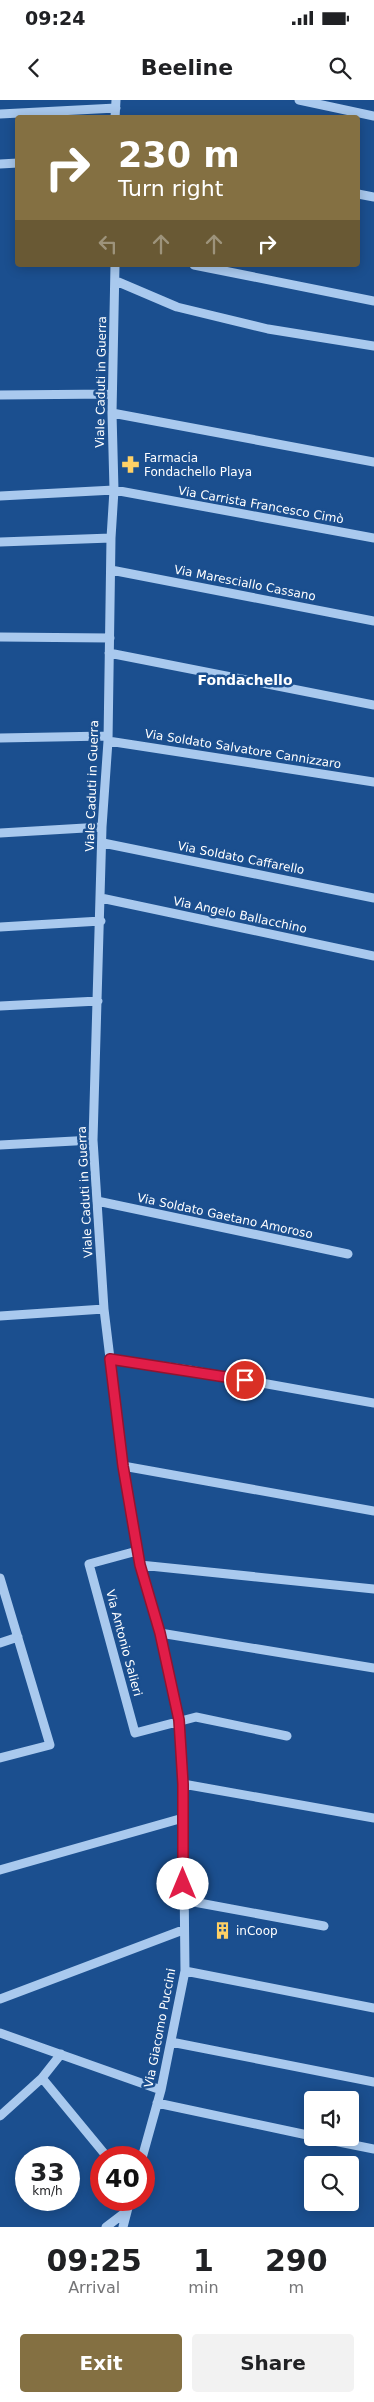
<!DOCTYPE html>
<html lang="en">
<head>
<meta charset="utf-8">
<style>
	body { margin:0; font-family:"DejaVu Sans",sans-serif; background:#f2f2f2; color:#202124; height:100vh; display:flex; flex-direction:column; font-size:19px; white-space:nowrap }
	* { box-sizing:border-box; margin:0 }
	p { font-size:16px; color:#757577 }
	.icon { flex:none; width:28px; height:28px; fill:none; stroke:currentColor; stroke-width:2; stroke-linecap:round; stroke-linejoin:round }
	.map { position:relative; height:2127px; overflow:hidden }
	.drawer { display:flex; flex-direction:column; background:#fff; flex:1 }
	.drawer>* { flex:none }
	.banner { position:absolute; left:15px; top:15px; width:345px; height:152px; border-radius:5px; box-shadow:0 2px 12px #0003; background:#847042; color:#fff; overflow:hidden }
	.controls { position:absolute; left:304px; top:1991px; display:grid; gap:10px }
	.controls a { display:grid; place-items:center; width:55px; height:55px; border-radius:5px; background:#fff; box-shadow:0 2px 12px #0003; font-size:25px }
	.speed { position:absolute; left:15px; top:2046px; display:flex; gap:10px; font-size:25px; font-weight:700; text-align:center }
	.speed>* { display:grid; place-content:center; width:65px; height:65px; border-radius:50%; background:#fff; box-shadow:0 2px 12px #0003; line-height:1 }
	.speed small { font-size:12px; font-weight:400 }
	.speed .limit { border:8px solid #d22; background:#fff; color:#111 }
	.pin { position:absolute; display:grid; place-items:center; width:42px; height:42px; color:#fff; margin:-21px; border:2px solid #fff; border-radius:50%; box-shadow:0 1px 5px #0007 }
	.me { position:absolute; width:55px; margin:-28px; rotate:0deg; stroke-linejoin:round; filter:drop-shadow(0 0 4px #0008) }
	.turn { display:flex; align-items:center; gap:18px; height:105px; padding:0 20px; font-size:22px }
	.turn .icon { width:65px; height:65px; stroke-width:2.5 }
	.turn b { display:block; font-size:35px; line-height:42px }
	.lanes { display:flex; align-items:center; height:48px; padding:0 20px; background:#0003; justify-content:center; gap:25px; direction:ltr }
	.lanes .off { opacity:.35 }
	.eta { display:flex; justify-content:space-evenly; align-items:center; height:85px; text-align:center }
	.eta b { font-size:30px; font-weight:700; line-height:35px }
	.cta { display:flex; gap:10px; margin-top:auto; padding:10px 20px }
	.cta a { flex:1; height:58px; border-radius:5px; background:#847042; color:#fff; font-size:20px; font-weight:700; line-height:58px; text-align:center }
	.cta a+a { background:#f2f2f2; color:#202124 }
	.status { display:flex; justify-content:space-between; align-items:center; height:35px; padding:0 25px; background:#fff; direction:ltr }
	.status svg { height:14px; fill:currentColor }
	header { display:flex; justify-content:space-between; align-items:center; height:65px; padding:0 20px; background:#fff; font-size:22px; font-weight:700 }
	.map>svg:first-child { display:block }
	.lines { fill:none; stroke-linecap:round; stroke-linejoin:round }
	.minor { stroke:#a9c9ee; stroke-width:9 }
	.route-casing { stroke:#92132f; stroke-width:12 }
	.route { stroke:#e11d48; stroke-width:9 }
	.labels { text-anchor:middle; stroke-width:5; stroke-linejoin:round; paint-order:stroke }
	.street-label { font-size:12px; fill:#fff; stroke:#1b4f8f }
	.poi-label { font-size:12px; fill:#fff; stroke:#1b4f8f; text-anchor:start }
	.neighbourhood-label { font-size:14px; font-weight:bold; fill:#fff; stroke:#1b4f8f }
</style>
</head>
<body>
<div class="status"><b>09:24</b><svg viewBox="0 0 49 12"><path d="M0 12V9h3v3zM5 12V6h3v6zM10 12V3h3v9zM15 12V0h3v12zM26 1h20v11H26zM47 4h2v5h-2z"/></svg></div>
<header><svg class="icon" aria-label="back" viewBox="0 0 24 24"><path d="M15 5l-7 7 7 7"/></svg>Beeline<svg class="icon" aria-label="search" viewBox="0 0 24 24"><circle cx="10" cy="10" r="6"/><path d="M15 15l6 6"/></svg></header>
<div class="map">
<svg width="374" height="2127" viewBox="0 0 374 2127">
	<rect width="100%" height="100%" fill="#1b4f8f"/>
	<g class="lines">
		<path class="minor" d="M299 0 374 16
			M0 14 116 8
			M115 18 116 0
			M0 64 18 63
			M358 94 374 97
			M115 165 112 313 114 390 111 438 108 641 102 727 93 1040 104 1209 123 1366 140 1465 160 1533 179 1620 183 1684 185 1871 161 1990 142 2058
			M194 165 374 201
			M116 181 177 207 268 229 374 246
			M0 295 112 294
			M112 313 374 362
			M0 396 114 390 374 438
			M0 442 111 438
			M111 470 374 521
			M0 537 110 538
			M109 553 374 605
			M0 638 107 636
			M108 641 374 682
			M0 733 102 727
			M103 743 374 798
			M101 798 374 856
			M0 827 101 821
			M0 906 98 901
			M0 1045 93 1040
			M97 1101 348 1154
			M0 1216 104 1209
			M110 1259 189 1270 374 1303
			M123 1366 374 1411
			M137 1451 89 1464 135 1633 196 1617 287 1636
			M140 1465 374 1489
			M0 1478 50 1645 0 1658
			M160 1533 374 1568
			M0 1543 18 1537
			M183 1684 374 1718
			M0 1770 183 1718
			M183 1800 324 1826
			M185 1871 374 1908
			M0 1899 183 1830
			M0 1933 161 1990
			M171 1942 374 1982
			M42 1978 108 2058
			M157 2003 312 2036
			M0 2016 42 1978 61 1954
			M319 2038 374 2049
			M106 2127 127 2111
			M123 2127 130 2100"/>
	</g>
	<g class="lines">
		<defs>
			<path id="route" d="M183 1784V1684L179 1620 160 1533 140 1465 123 1366 110 1259 245 1280"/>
		</defs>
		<use href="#route" class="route-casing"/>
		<use href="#route" class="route"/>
	</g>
	<defs>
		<symbol id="pharmacy-bare" viewBox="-9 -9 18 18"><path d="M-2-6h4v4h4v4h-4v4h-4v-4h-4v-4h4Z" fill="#ffd166" stroke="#1b4f8f" stroke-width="2.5" paint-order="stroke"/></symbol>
		<symbol id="building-bare" viewBox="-9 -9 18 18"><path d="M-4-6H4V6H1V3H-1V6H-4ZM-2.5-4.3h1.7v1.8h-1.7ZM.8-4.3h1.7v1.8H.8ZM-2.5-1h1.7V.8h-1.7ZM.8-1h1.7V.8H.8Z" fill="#ffd166" stroke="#1b4f8f" stroke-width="2.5" paint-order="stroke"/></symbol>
	</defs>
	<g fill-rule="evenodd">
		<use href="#pharmacy-bare" x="118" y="352" width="25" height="25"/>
		<use href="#building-bare" x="210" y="1818" width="25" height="25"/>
	</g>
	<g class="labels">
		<g class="street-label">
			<text transform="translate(101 282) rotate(-89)" y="4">Viale Caduti in Guerra</text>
			<text transform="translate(261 405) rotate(10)" y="4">Via Carrista Francesco Cimò</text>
			<text transform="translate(245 483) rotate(11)" y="4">Via Maresciallo Cassano</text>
			<text transform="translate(243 649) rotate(9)" y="4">Via Soldato Salvatore Cannizzaro</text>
			<text transform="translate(92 686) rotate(-88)" y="4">Viale Caduti in Guerra</text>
			<text transform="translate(241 758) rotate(11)" y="4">Via Soldato Caffarello</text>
			<text transform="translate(240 815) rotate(12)" y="4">Via Angelo Ballacchino</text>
			<text transform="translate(85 1092) rotate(-93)" y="4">Viale Caduti in Guerra</text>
			<text transform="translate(225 1116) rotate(12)" y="4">Via Soldato Gaetano Amoroso</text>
			<text transform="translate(124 1543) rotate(75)" y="4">Via Antonio Salieri</text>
			<text transform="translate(160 1928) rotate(-79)" y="4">Via Giacomo Puccini</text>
		</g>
		<g class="poi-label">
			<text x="144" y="362">Farmacia<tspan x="144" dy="14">Fondachello Playa</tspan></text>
			<text x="236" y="1835">inCoop</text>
		</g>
		<g class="neighbourhood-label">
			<text x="245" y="585">Fondachello</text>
		</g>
	</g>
</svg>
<div class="controls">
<a><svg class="icon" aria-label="sound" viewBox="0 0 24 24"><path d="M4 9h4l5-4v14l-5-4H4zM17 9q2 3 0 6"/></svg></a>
<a><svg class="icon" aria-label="search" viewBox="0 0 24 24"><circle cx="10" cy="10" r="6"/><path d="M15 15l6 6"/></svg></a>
</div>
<div class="speed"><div>33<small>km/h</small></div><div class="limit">40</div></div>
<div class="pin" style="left:245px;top:1280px;background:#d93025"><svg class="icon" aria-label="arrive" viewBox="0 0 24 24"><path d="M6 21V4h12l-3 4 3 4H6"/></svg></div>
<svg class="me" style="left:183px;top:1784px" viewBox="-20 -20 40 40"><circle r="19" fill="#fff"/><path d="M0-13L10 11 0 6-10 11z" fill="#e11d48"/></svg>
<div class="banner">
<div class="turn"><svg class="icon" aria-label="right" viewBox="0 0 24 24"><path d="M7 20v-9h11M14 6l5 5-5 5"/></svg><div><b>230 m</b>Turn right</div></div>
<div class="lanes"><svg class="icon off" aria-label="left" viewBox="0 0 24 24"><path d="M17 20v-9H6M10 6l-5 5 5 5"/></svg><svg class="icon off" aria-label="ahead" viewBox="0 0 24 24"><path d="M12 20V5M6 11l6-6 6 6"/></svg><svg class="icon off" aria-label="ahead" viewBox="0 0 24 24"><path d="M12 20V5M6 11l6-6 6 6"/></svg><svg class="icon" aria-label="right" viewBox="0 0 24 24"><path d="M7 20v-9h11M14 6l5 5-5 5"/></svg></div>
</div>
</div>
<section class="drawer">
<div class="eta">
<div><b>09:25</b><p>Arrival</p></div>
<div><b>1</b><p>min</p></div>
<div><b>290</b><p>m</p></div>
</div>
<div class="cta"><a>Exit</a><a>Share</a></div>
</section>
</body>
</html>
